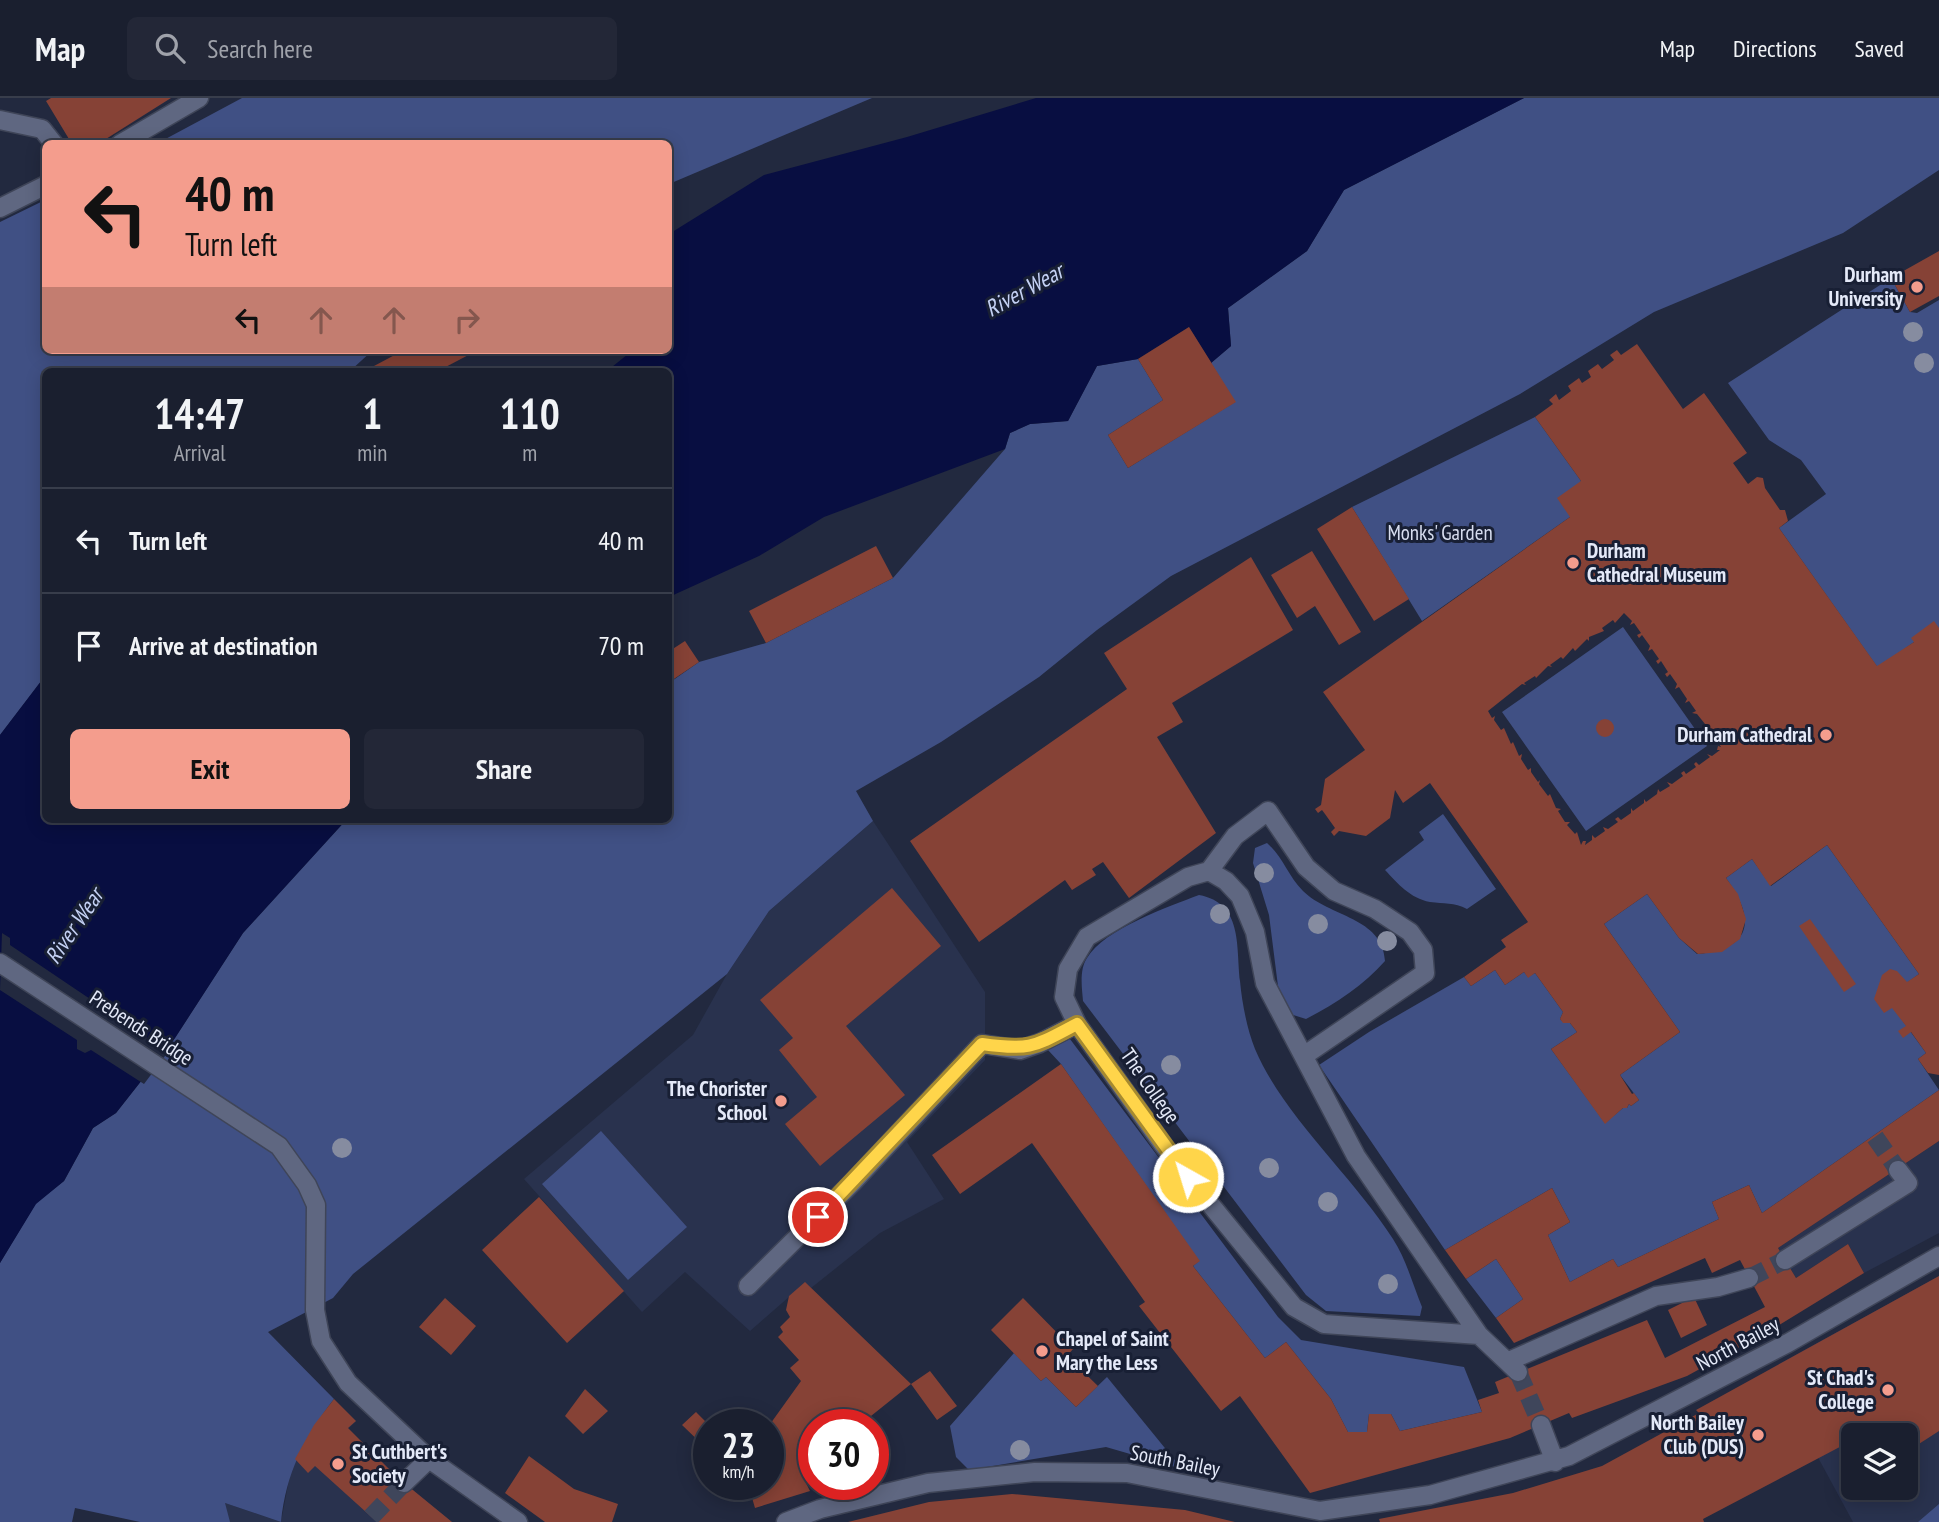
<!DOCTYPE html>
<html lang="en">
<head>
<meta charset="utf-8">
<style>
	body { margin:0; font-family:"PT Sans Narrow",sans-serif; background:#232737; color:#f1f3f6; height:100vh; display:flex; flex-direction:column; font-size:26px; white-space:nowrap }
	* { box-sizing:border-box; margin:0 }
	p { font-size:23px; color:#9fa2aa }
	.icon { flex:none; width:38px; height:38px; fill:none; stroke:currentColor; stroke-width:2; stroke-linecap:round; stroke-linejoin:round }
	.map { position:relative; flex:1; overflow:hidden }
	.details { position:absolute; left:42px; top:270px; width:630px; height:455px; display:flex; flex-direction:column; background:#1a1f2f; border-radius:10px; box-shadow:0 4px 18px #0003,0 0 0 2px #383d4b }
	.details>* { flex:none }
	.top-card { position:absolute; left:42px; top:42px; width:630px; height:214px; border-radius:10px; box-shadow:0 4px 18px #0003,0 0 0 2px #383d4b; background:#f49d8d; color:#111; overflow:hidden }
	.tools { position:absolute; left:1841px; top:1325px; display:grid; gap:14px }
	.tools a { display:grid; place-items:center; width:77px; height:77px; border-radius:10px; background:#1a1f2f; box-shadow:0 4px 18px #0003,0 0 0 2px #383d4b; font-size:35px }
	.speed { position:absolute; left:693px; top:1311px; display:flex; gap:14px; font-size:35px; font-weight:700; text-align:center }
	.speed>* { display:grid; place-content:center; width:91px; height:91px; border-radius:50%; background:#1a1f2f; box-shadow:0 4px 18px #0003,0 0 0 2px #383d4b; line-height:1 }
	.speed small { font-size:18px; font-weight:400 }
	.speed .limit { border:10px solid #d22; background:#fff; color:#111 }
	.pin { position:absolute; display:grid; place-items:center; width:60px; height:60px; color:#fff; margin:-30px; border:4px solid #fff; border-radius:50%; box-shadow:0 2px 7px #0007 }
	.me { position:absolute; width:77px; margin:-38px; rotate:321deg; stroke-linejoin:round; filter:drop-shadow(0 0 5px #0008) }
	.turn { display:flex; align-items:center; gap:24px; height:147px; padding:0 28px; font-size:32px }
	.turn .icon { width:91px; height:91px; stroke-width:2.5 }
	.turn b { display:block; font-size:49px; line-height:60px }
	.lanes { display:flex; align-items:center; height:66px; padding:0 28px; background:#0003; justify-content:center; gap:35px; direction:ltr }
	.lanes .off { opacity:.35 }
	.eta { display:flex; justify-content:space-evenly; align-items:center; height:119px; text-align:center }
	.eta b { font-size:42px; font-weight:800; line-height:49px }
	.cta { display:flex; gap:14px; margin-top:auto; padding:14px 28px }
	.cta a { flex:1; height:80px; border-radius:10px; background:#f49d8d; color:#111; font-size:28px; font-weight:800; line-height:80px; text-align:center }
	.cta a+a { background:#232737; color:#f1f3f6 }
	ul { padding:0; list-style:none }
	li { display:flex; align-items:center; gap:21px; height:105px; padding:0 28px; border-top:2px solid #383d4b }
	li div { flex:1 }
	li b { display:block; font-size:26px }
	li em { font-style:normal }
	header { display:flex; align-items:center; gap:42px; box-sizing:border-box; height:98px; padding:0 35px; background:#1a1f2f; border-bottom:2px solid #383d4b }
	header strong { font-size:33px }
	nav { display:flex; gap:38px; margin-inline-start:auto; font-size:24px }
	.search { width:490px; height:63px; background:#232737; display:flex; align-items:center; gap:18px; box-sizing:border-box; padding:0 24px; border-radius:10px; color:#9fa2aa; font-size:26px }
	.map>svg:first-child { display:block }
	.built { fill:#29324e; fill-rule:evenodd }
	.green { fill:#405084 }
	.water { fill:#080e41 }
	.pier { fill:#22293f }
	.building { fill:#864236; fill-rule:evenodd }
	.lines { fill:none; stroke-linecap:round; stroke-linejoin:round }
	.minor-tunnel { stroke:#3f465b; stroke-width:18; stroke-dasharray:18 9; stroke-linecap:butt }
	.minor-casing { stroke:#3f4558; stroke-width:21 }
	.minor { stroke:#5f6781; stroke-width:18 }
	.tree { fill:#868ca0 }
	.route-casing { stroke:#a68a30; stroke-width:18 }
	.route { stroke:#ffd54a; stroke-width:12 }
	.poi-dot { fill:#f49d8d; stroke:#181f34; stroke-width:2.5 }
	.labels { text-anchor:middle; stroke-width:6; stroke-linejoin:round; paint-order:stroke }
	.poi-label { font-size:21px; font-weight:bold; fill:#e4e9f8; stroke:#181f34; text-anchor:end }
	.park-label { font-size:21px; fill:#d7ddef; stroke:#181f34 }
	.street-label { font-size:21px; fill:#e4e9f8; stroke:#181f34 }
	.water-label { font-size:23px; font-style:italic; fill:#c4d1f4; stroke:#181f34 }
</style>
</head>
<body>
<header>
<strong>Map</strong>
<div class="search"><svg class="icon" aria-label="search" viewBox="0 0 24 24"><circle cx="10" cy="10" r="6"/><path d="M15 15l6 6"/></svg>Search here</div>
<nav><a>Map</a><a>Directions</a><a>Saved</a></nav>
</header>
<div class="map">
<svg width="1939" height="1424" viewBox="0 0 1939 1424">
	<rect width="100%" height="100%" fill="#22293f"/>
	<path class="built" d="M873 723 985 894V962L907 1044 944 1101 880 1135 811 1190 805 1185 750 1233 685 1174 642 1214 524 1081 693 937 727 876 769 813Z
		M1939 1043V1135L1864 1175 1848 1146 1796 1180 1778 1150Z
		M1939 1178V1424H1853L1770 1271ZM1853 1337H1906V1390H1853Z
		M356 1323 348 1331 397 1379 452 1424H281L291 1371 314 1327Z
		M225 1405 281 1424H174Z"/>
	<path class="green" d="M242 0H872L669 86 668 46 158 45Z
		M1524 0H1939V72L1843 135 1654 214 1520 296 1171 478 1097 532 1039 579 941 644 856 693 873 723 769 813 727 876 353 1176 333 1200 268 1234 334 1301C304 1340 286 1375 281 1424L225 1405 230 1424H140L75 1410 72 1424H0V1165L36 1105 64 1083 93 1030 116 1015 175 940 243 835 347 721H668L669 585 699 564 766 545 893 480 1005 351 1010 335 1030 326 1068 323 1097 268 1138 261 1163 302 1108 337 1128 370 1235 304 1211 265 1231 248 1228 210 1307 153 1344 92Z
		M45 102 46 252H373L350 273H46L45 578 0 637V124Z
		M1891 180 1910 214 1917 215 1939 202V533L1914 544 1878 570 1779 430 1826 396 1801 362 1769 342 1728 285Z
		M1535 319 1581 383 1570 419 1422 523 1352 409Z
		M1623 529 1707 648 1586 733 1502 614Z
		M1443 716 1496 791 1467 811C1454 804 1444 806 1430 804 1410 800 1398 786 1385 772L1424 742 1419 734Z
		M1267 745C1283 759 1288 778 1303 793 1329 819 1383 819 1385 863 1364 887 1335 906 1306 921L1290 916 1280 904 1269 817 1253 765 1255 750Z
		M1827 747 1919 876 1886 900 1926 955 1918 961 1939 992 1762 1115 1749 1087 1712 1104 1719 1121 1618 1169 1613 1161 1570 1184 1548 1137 1570 1124 1552 1090 1445 1152 1319 967 1369 934 1464 879 1471 888 1495 872 1505 887 1524 874 1528 879 1535 875 1563 914 1560 921 1564 925H1570L1577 934 1551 951 1605 1025 1623 1010H1627L1629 1006 1631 1008 1639 1002 1620 977 1680 934 1604 826 1647 796 1679 840 1697 856C1753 851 1756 821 1726 780L1752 761 1771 788Z
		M1199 797C1243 805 1236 848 1240 883 1242 905 1247 931 1255 951 1284 1019 1353 1078 1393 1141 1406 1161 1413 1187 1422 1209L1420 1218 1326 1213 1306 1197 1083 903C1082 890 1079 872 1087 860 1104 831 1168 809 1199 797Z
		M1070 941 1278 1219 1301 1242 1464 1269 1482 1314 1400 1333 1391 1316H1369L1367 1334H1348L1331 1301 1286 1244 1265 1260 1193 1168 1199 1163 1061 966 1048 952Z
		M601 1033 687 1129 628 1182 542 1086Z
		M1496 1161 1523 1201 1496 1220 1466 1181Z
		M1014 1255 1041 1283 1046 1279 1076 1309 1107 1279 1182 1371 1106 1349 969 1372 956 1359 950 1328Z
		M1939 1406V1424H1918Z"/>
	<path class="water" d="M1036 0H1524L1344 92 1307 153 1228 210 1231 248 1211 265 1189 229 1138 261 1097 268 1068 323 1030 326 1010 335 1005 351 824 419 759 458 669 499 668 273H607L633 252H668L669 136 764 77 907 39Z
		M45 578 46 721H347L243 835 175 940 116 1015 93 1030 64 1083 36 1106 0 1165V637Z"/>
	<path class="pier" d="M2 835 10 840V847L102 909 107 906 115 911 114 917 168 954 144 986 91 952 85 955 77 951V942L0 892Z"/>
	<path class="building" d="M51 0H171L98 46H72L46 3Z
		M1939 153V198L1910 214 1891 180Z
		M1189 229 1236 304 1128 370 1108 337 1163 302 1138 261Z
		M1637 246 1683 311 1704 295 1747 355 1733 365 1748 386 1757 379 1763 380 1765 390 1780 412H1785L1788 423 1779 430 1877 568 1914 544 1911 540 1934 523 1939 530V977L1928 975 1918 961 1926 955 1911 934 1903 940 1898 933 1906 928 1892 910 1884 915 1874 901 1882 877 1890 871 1897 873 1907 884 1919 876 1827 747 1770 788 1752 761 1726 780 1738 796 1746 821 1740 841 1722 854 1698 856 1679 840 1647 796 1604 826 1680 934 1620 977 1632 996 1634 995 1639 1002 1631 1008 1629 1006 1627 1010H1623L1605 1026 1551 951 1577 934 1570 925H1563L1560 921 1563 914 1535 875 1528 880 1524 874 1505 887 1495 872 1471 888 1464 879 1506 849 1501 842 1528 824 1430 685 1403 705 1395 692 1390 720 1366 738 1339 733 1334 738 1331 734 1335 730 1325 716 1322 712 1318 715 1315 711 1321 707 1325 681 1365 652 1323 594 1570 419 1557 400 1581 383 1535 319 1553 306 1549 302 1556 296 1559 302 1571 293 1568 288 1579 280 1582 285 1591 279 1588 273 1598 266 1602 271 1614 262 1610 257 1617 252 1621 257ZM1624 515 1632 523 1630 527 1634 525 1641 535 1637 537 1639 540 1642 537 1650 548 1648 553 1652 551 1659 561 1656 563 1658 566 1661 563 1668 574 1665 576 1667 579 1670 576 1677 586 1675 591 1679 589 1687 601 1685 605 1689 603 1696 613 1692 615 1697 616 1705 626 1702 629H1707L1714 639 1712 644 1716 641 1721 649 1718 648 1717 652H1720L1712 658 1707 656 1710 659 1699 667 1696 664 1694 666 1696 669 1686 676 1684 673 1681 675 1683 678 1672 686 1667 684 1670 688 1660 694 1658 691 1657 696 1646 704 1644 701V705L1633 713 1631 710V715L1621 722 1618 719 1615 721 1618 724 1608 731 1603 729 1605 733 1595 740 1592 737V742L1585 747 1586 743H1583L1581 747 1577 734 1575 736 1567 727 1570 724H1565L1558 713 1561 711 1556 710 1550 696 1548 698 1539 686 1540 682 1538 684 1531 674V670L1528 672 1521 661 1522 656 1519 658 1513 644 1511 646 1504 630 1501 632 1494 622 1495 618 1492 620 1488 613 1522 586 1526 587 1524 585 1535 578 1536 580 1548 568 1552 569 1550 567 1561 559 1563 561 1573 550 1575 553 1587 541 1589 543V539L1604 533 1602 530 1613 522 1615 525Z
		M404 252H478L438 273H377L374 268Z
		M1352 409 1409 501 1374 523 1317 431Z
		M876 448 893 480 766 545 749 513Z
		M1312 453 1361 534 1339 547 1315 508 1297 520 1271 477Z
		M1251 459 1293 532 1172 605 1183 624 1157 639 1216 735 1129 800 1103 764 1092 771 1096 777 1072 792 1065 782 979 844 910 743 1127 591 1104 555Z
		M685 543 699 564 668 585V554Z
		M1596 630a9 9 0 1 1 18 0a9 9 0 1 1-18 0Z
		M892 790 941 848 846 928 905 997 820 1068 785 1026 817 999 779 952 793 940 760 902Z
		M1810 821 1856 886 1844 894 1799 828Z
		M1061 966 1200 1163 1193 1168 1265 1260 1286 1244 1331 1301 1348 1334H1367L1369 1316H1391L1400 1333 1482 1314 1478 1302 1499 1295 1495 1284 1647 1222 1665 1260 1765 1209 1740 1162 1712 1175 1705 1160 1514 1245 1496 1220 1523 1201 1496 1161 1466 1181 1445 1152 1552 1090 1570 1124 1548 1137 1570 1184 1613 1161 1618 1169 1719 1121 1712 1104 1749 1087 1762 1115 1939 992V1043L1778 1150 1796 1180 1848 1146 1864 1175 1776 1229 1687 1278 1572 1320 1569 1315 1510 1340 1310 1395 1240 1298 1221 1313 1139 1208 1145 1204 1032 1045 960 1096 932 1057Z
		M539 1099 624 1193 567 1245 482 1152Z
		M1939 1178V1333L1908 1353 1906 1337H1897L1887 1323 1862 1337H1853V1342L1703 1421 1704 1424H1380L1379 1421 1513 1395 1602 1368 1699 1315 1696 1312Z
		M805 1184 911 1286 861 1326H814V1374L804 1381 810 1393 755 1410 748 1386H768V1329L801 1283 790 1270 799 1262 778 1239 783 1234 780 1229 790 1219 786 1212 789 1198Z
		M1694 1199 1707 1227 1681 1240 1668 1212Z
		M445 1200 476 1228 451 1257 419 1229Z
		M1023 1200 1073 1251 1067 1258 1098 1288 1076 1309 1046 1279 1041 1283 991 1232Z
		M930 1273 957 1308 937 1322 911 1286Z
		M585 1291 608 1313 583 1336 565 1318Z
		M334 1301 356 1323 348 1330 397 1379 452 1424H377L315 1368 308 1375 295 1361 314 1327Z
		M696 1314 709 1327V1353L682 1327Z
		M529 1358 574 1391 618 1406 612 1424H545L505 1395Z
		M1012 1396 1185 1412 1235 1424H848L929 1404Z"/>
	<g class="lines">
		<path class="minor-tunnel" d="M1875 1039 1898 1072
			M1749 1180 1785 1162
			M1518 1274 1541 1327
			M371 1419 404 1385"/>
		<defs>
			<path id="minor" d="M0 22 42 31 54 46
				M120 46 199 0
				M0 110 46 87
				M1209 773 1226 783 1240 798 1255 834 1265 885 1356 1058 1479 1237 1518 1274
				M0 865 279 1048 307 1087 316 1107 315 1212 321 1243 348 1285 429 1361 518 1424
				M1305 957 1425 875 1423 852 1410 834 1375 811 1334 793 1306 769 1268 713 1235 738 1209 773 1188 779 1087 839 1068 871 1064 899 1077 926 1171 1058 1294 1209 1324 1226 1479 1237
				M1785 1162 1908 1085 1898 1072
				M748 1188 853 1084 982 946 1020 952 1040 945 1077 926
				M1509 1263 1656 1198 1718 1189 1749 1180
				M1541 1327 1555 1364
				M404 1385 429 1361
				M786 1424 820 1411 928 1385 1035 1374 1127 1375 1320 1413 1430 1397 1569 1358 1788 1245 1939 1158"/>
		</defs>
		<use href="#minor" class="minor-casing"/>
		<use href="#minor" class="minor"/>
	</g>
	<g class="tree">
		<circle cx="1913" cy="234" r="10"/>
		<circle cx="1924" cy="265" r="10"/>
		<circle cx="1264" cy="775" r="10"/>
		<circle cx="1220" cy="816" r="10"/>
		<circle cx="1318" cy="826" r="10"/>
		<circle cx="1387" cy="843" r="10"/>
		<circle cx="1171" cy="967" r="10"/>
		<circle cx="342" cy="1050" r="10"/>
		<circle cx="1269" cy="1070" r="10"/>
		<circle cx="1328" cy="1104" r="10"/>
		<circle cx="1388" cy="1186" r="10"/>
		<circle cx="1020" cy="1352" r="10"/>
	</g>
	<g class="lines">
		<defs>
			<path id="route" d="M818 1119 982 946C1031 953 1035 948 1077 926L1188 1079"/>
		</defs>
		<use href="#route" class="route-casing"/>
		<use href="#route" class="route"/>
	</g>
	<g class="poi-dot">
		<circle cx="1917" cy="189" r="7"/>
		<circle cx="1573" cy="465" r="7"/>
		<circle cx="1826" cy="637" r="7"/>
		<circle cx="781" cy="1003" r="7"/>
		<circle cx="1042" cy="1253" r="7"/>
		<circle cx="1888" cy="1292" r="7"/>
		<circle cx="1758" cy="1337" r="7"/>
		<circle cx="338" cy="1366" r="7"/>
	</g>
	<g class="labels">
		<g class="poi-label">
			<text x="1903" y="184">Durham<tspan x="1903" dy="24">University</tspan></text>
			<text x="1587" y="460" text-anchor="start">Durham<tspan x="1587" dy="24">Cathedral Museum</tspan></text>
			<text x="1812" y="644">Durham Cathedral</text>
			<text x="767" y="998">The Chorister<tspan x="767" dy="24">School</tspan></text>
			<text x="1056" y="1248" text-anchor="start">Chapel of Saint<tspan x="1056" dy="24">Mary the Less</tspan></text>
			<text x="1874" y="1287">St Chad's<tspan x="1874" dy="24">College</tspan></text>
			<text x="1744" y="1332">North Bailey<tspan x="1744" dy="24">Club (DUS)</tspan></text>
			<text x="352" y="1361" text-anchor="start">St Cuthbert's<tspan x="352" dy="24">Society</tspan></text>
		</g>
		<g class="park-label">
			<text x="1440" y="442">Monks' Garden</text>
		</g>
		<g class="street-label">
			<text transform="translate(141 930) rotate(33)" y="7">Prebends Bridge</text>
			<text transform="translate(1150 988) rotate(55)" y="7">The College</text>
			<text transform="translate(1738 1246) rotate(-28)" y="7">North Bailey</text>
			<text transform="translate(1175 1363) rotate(11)" y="7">South Bailey</text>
		</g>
		<g class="water-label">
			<text transform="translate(1024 192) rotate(-29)" y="8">River Wear</text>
			<text transform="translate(74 828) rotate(-56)" y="8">River Wear</text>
		</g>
	</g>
</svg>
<div class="tools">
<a><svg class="icon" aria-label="layers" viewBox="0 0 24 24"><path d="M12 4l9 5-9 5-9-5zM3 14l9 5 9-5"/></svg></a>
</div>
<div class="speed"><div>23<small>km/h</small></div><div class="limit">30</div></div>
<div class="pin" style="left:818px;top:1119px;background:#d93025"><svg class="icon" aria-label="arrive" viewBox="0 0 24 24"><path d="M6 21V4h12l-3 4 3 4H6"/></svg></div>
<svg class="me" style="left:1188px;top:1079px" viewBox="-20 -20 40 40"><circle r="17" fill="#ffd54a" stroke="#fff" stroke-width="3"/><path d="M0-11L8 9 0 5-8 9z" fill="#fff"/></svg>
<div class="top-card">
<div class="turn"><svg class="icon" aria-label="left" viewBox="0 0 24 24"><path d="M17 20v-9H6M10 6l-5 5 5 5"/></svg><div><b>40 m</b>Turn left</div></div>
<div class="lanes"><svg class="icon" aria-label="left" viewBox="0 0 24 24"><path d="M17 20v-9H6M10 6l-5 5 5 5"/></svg><svg class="icon off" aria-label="ahead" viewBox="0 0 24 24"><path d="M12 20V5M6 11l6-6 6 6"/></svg><svg class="icon off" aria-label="ahead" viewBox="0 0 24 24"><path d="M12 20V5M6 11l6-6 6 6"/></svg><svg class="icon off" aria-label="right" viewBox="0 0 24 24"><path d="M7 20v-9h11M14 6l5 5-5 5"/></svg></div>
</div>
<section class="details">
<div class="eta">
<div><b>14:47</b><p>Arrival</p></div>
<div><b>1</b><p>min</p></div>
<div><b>110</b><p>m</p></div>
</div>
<ul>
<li><svg class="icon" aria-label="left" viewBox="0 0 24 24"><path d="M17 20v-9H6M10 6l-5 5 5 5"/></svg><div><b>Turn left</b></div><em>40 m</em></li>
<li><svg class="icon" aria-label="arrive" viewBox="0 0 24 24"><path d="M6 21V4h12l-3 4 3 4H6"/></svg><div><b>Arrive at destination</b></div><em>70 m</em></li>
</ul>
<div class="cta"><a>Exit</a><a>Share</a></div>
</section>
</div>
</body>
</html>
